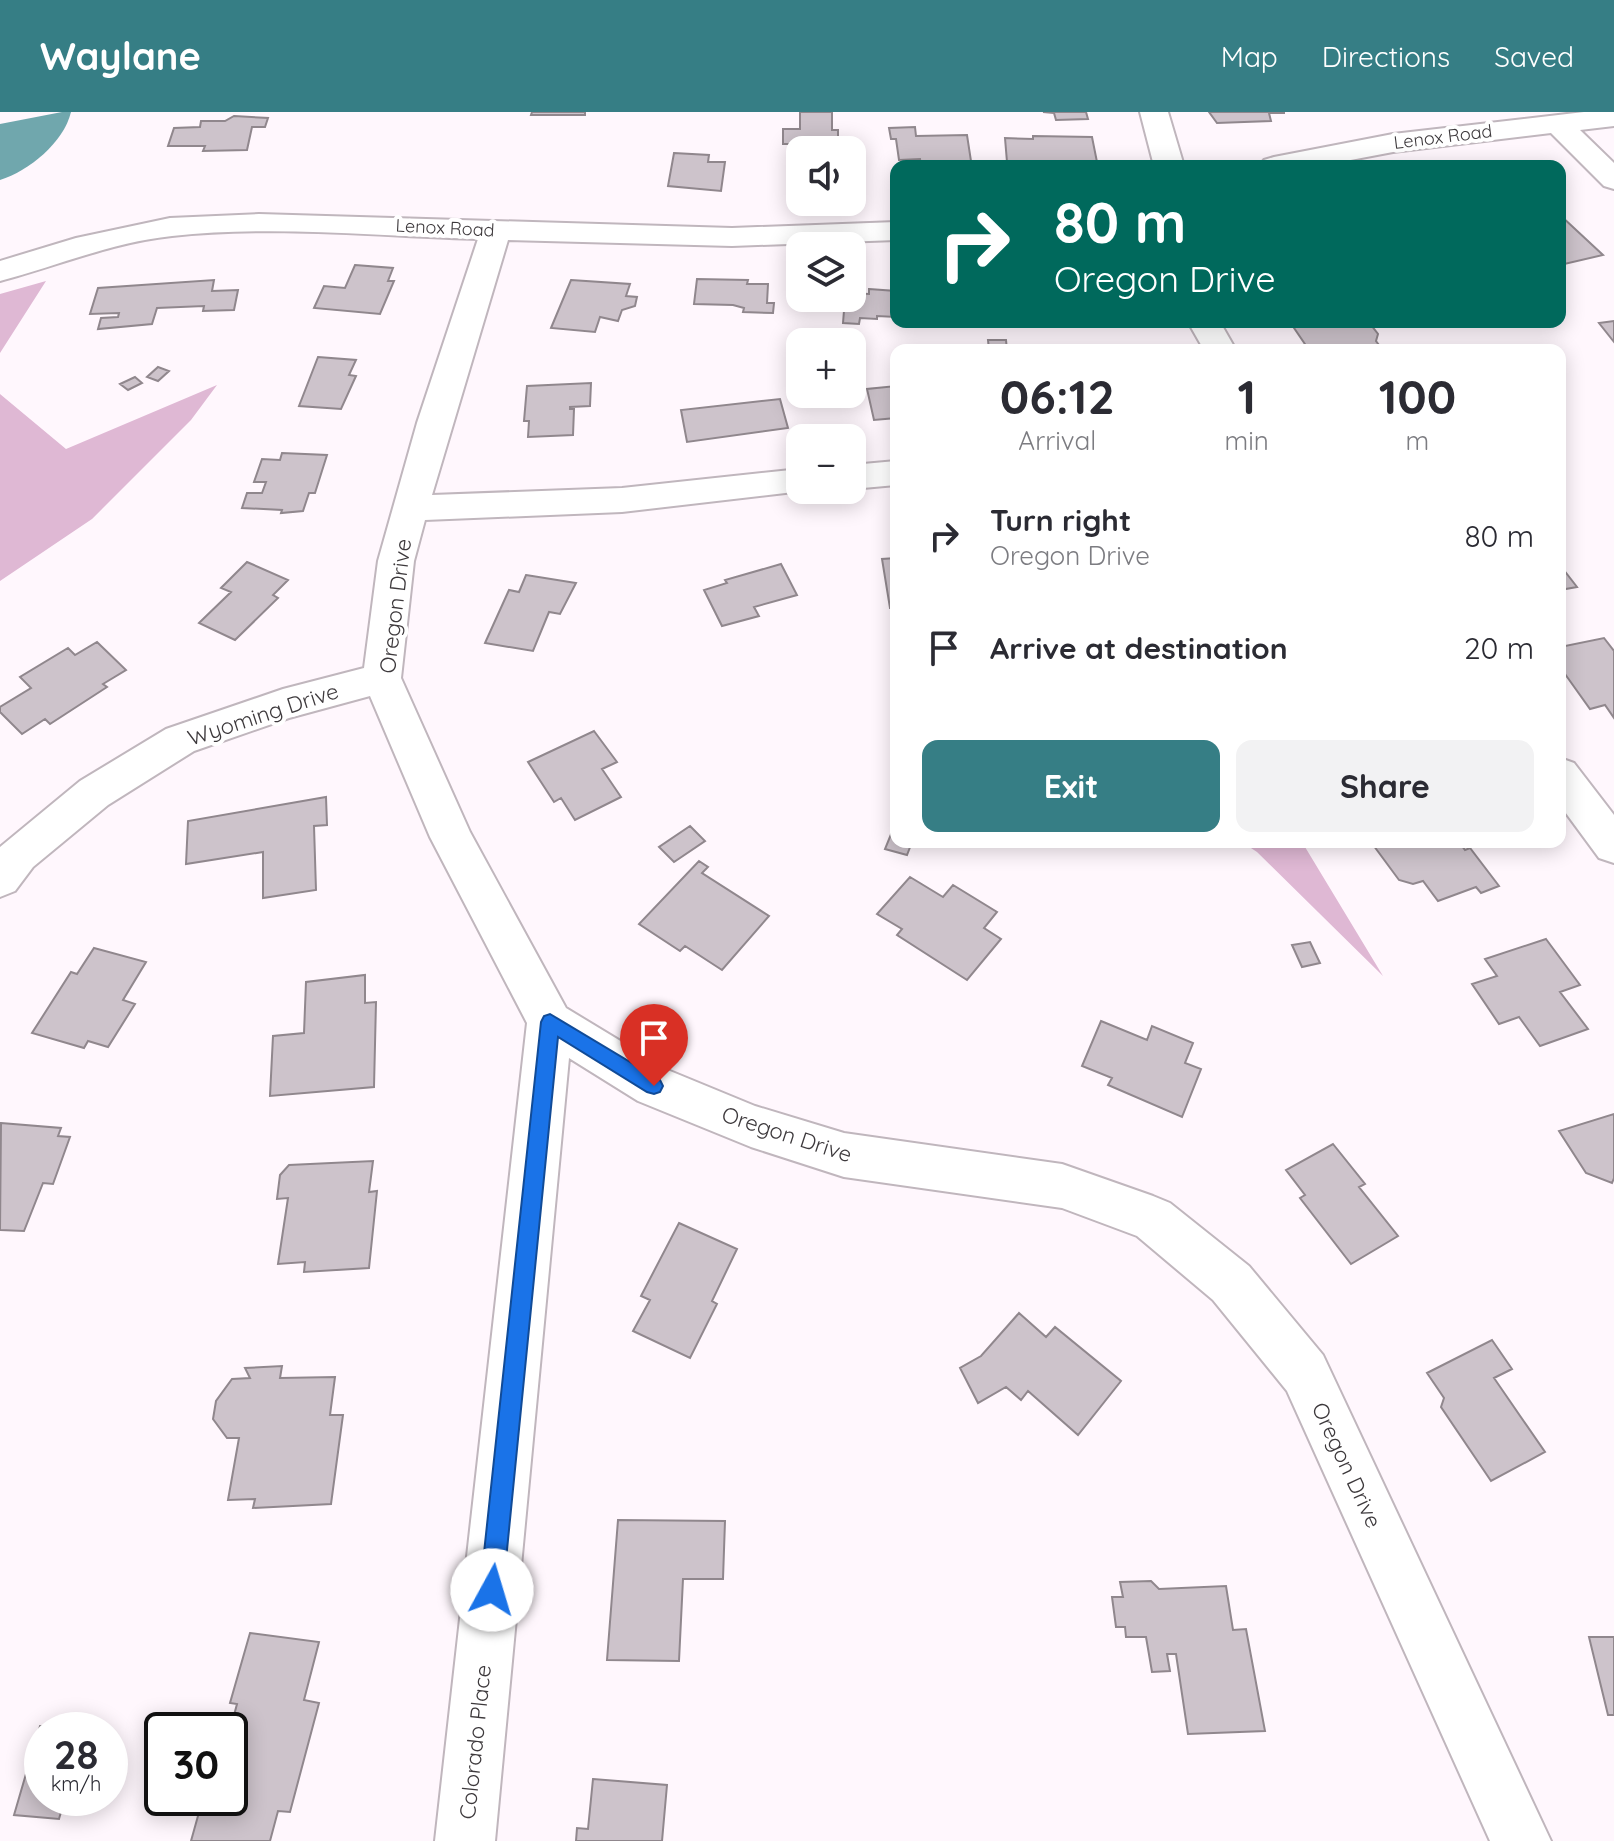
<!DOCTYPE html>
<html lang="en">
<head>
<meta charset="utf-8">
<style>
	body { margin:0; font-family:Quicksand,sans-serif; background:#f2f2f3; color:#2b2b33; height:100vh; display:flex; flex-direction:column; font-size:30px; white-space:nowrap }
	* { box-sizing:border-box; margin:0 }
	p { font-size:26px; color:#7c7c81 }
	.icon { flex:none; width:44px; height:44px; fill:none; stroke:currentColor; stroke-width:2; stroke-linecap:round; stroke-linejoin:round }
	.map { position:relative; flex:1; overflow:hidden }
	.sheet { position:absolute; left:890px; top:232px; width:676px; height:504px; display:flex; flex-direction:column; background:#fff; border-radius:16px; box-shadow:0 4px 20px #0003 }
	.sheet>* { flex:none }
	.banner { position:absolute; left:890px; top:48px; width:676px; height:168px; border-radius:16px; box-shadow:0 4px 20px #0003; background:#00695c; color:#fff; overflow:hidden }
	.tools { position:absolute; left:786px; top:24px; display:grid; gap:16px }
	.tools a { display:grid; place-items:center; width:80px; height:80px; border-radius:16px; background:#fff; box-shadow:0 4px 20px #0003; font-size:40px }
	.speed { position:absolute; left:24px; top:1600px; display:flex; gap:16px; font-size:40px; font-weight:700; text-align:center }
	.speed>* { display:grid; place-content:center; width:104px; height:104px; border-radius:50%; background:#fff; box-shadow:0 4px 20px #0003; line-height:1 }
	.speed small { font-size:20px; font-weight:400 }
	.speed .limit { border:4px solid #111; border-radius:12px; background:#fff; color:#111 }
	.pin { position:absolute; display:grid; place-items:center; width:68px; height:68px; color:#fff; margin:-82px -34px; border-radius:50% 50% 50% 0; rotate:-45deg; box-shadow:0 0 8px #0007 }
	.pin .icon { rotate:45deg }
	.me { position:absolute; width:88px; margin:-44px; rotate:6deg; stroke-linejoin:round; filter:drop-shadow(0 0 6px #0008) }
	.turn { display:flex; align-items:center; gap:28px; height:168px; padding:0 32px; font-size:36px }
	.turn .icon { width:104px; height:104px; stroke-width:2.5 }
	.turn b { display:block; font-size:56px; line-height:68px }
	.eta { display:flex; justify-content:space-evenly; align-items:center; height:136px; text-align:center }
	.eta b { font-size:48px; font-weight:700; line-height:56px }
	.primary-button { display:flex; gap:16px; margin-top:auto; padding:16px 32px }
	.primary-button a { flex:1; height:92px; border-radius:16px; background:#367e85; color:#fff; font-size:32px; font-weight:700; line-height:92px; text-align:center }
	.primary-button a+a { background:#f2f2f3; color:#2b2b33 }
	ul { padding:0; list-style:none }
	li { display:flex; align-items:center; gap:24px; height:112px; padding:0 32px }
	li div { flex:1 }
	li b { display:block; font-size:30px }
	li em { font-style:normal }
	header { display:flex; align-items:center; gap:48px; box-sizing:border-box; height:112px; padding:0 40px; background:#367e85; color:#fff }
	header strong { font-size:38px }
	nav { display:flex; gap:44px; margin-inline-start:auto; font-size:28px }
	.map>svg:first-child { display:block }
	.forest { fill:#dfb8d4 }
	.water { fill:#70a7ad }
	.building { fill:#cdc3cb; stroke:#90878d; stroke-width:2 }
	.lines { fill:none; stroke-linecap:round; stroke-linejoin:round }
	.minor-casing { stroke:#c0b6bd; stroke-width:4 }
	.minor { fill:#fff; fill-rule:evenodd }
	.route { fill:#1a73e8; stroke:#114b97; stroke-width:2 }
	.labels { text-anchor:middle; stroke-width:8; stroke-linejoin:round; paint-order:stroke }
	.far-street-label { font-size:18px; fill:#3d393c; stroke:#fff }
	.street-label { font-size:22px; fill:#3d393c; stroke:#fff }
</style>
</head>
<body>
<header>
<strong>Waylane</strong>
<nav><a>Map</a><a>Directions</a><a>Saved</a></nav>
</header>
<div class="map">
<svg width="1614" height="1729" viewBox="0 0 1614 1729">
	<rect width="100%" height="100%" fill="#fff7fd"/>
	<path class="forest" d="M46 169 0 241V182Z
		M217 273 191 308 92 407 0 469V282L66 337Z
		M1242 730H1302L1383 864 1257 740Z"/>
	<path class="water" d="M62 0H71C64 30 29 59 0 68V12Z"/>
	<path class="building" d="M532 0H585V3H531Z
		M800 0H832V18H838V32H783V17H800Z
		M1043 0H1086L1088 7 1056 8 1054 1Z
		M1209 0H1284V1H1269L1271 9 1217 11Z
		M234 4 268 6 265 15H252L247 38 203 39 205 34H168L174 16 200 15 201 9H225Z
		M915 15 916 24 967 23 971 49 936 50V54H921L920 47 899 48 896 27H891L889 16Z
		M1033 24 1092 25 1097 50H1007L1005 26 1033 27Z
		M674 41 709 43 708 50H725L721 79 668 74Z
		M1560 103 1603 143 1560 153Z
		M355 153 393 156 388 169H394L380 202 314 196 324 174 345 176Z
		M697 167 748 168 747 172H768L767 191H774L773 201 743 200 744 196 733 193 694 192Z
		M214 168 212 179 238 178 234 198 203 199 204 194 157 196 152 212 98 217 101 206 118 205 119 201 90 202 98 176Z
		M571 168 630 172 626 184 637 185 635 194 622 198 618 209 600 205 595 220 551 216Z
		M869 177 896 179V205L877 204V207L860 206 859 212 843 211 845 186H852V181L869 182Z
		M1614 209V230L1599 211Z
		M1290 210 1371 213 1378 222 1376 229 1382 237 1309 238Z
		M988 228H1006L1007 238H989Z
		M318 245 356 248 349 263 356 264 341 297 299 294Z
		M158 255 169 259 158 269 147 265Z
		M135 265 142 271 128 278 120 272Z
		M591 271 590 294 570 295V297H574L573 323 528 325 529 309H524L527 274Z
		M896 274V306L874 308 867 277Z
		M780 287 788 316 687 330 681 298Z
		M282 341 327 343 315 381H309L303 399 281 401 282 398 242 396 247 381H262L266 370H254L262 347 280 348Z
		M896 446V496H890L882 447Z
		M247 450 288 468 273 483 278 486 235 528 199 511 231 480 221 476Z
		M781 452 797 483 754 495 759 504 722 514 704 478 727 471 725 468Z
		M1560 453 1577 475 1560 478Z
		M526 463 576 471 560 502 549 500 533 539 485 531 509 478 519 480Z
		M1604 526 1614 539V606L1605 593 1590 597 1560 555V535Z
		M97 530 126 558 103 572 107 575 50 612 45 607 22 622 0 600V595L31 576 20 565 68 536 75 543Z
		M594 619 617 650 602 657 621 685 575 708 561 686 554 690 528 650Z
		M326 685 327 713 314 714 316 778 263 786V740L186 752 188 709Z
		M896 710V730H912L907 743 885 737Z
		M690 714 705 729 674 750 659 735Z
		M1371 730H1459L1465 738 1470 736 1499 774 1481 781 1476 775 1438 789 1423 769 1413 772 1399 768Z
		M699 749 708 755 702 761 769 804 722 858 685 834 680 839 639 812Z
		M910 765 943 785 953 773 997 800 984 816 1001 827 967 868 897 823 902 817 877 802Z
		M1546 827 1580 873 1560 880 1588 917 1540 934 1519 905 1499 912 1472 872 1497 864 1485 847Z
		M1310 830 1320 851 1302 855 1292 833Z
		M94 836 146 850 123 888 135 892 108 935 88 929 84 936 32 921 71 860 77 862Z
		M365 863V891L376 890 374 975 270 984 273 924 304 921 306 870Z
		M1101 909 1147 928 1152 914 1193 931 1185 951 1201 957 1182 1005 1108 973 1112 966 1082 954Z
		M1614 1002V1066L1612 1071 1586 1061 1559 1019Z
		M1 1011 61 1016 58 1024 70 1025 53 1072 43 1071 24 1119 0 1118Z
		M1333 1032 1365 1072 1359 1075 1398 1124 1351 1152 1300 1086 1305 1083 1286 1058Z
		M373 1049 369 1080 377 1079 369 1156 304 1160 305 1150 278 1152 288 1086 277 1087 280 1063 289 1053Z
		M679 1111 737 1137 712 1189 717 1192 690 1246 633 1219 650 1188 641 1184Z
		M1019 1201 1046 1225 1055 1215 1121 1269 1078 1323 1028 1279 1021 1288 1006 1275 978 1291 960 1256 981 1244Z
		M1492 1228 1512 1257 1494 1266 1545 1340 1491 1369 1441 1295 1444 1286 1427 1261Z
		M282 1254 280 1266 335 1265 330 1303H343L331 1392 253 1396 255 1387 228 1388 239 1326H227L213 1307 216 1289 232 1267 250 1266 245 1256Z
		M618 1408 725 1409 723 1467H683L679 1549 607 1548Z
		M1151 1469 1159 1477 1226 1474 1233 1518 1246 1517 1265 1619 1188 1622 1176 1542H1167L1170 1559 1152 1560 1146 1525H1126L1125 1515H1116L1112 1485H1123L1120 1470Z
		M250 1521 319 1530 304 1588 319 1591 290 1700 278 1699 270 1729H191L203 1686H230V1618L237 1592 230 1591Z
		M1589 1525H1614V1603H1608Z
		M40 1614 85 1618H42V1686H65L59 1707 14 1703Z
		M593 1667 667 1673 662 1729H576L577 1716 588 1717Z"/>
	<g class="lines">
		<defs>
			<path id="minor" d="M1140 0H1168L1184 54H1154Z
				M1584 0H1614V14L1580 18 1614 51V77L1604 74 1551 21 1393 40 1319 54H1259L1264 48 1274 45 1393 22Z
				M259 102 732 116 896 110V128L732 134 508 128 432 383 622 376 800 357V378H811L622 400 425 408 414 449 401 566 470 720 566 896 670 959 755 994 844 1021 1062 1052 1153 1084 1170 1091 1249 1154 1323 1243 1551 1729H1490L1287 1279 1213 1188 1137 1124 1062 1096 844 1065 751 1035 638 989 569 946 495 1729H435L527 911 430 725 370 584 289 606 194 639 108 693 33 755 15 779 0 785V735L80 669 166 617 283 577 364 556 378 449 417 311 478 127C377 124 273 113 172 124 113 130 57 154 0 169V149L76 126 170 106Z
				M1188 210H1220L1236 238H1204Z
				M896 349V373L852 377V353Z
				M1560 646 1574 651 1614 703V751L1599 746 1560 693Z"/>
		</defs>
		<use href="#minor" class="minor-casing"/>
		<use href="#minor" class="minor"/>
	</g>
	<path class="route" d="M550 902 660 968 663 974 660 980 654 982 647 980 558 925 503 1478 500 1486 492 1489 484 1486 480 1478 541 910 544 904Z"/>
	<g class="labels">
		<g class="far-street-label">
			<text transform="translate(1443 25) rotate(-7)" y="6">Lenox Road</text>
			<text transform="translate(445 116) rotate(3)" y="6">Lenox Road</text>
		</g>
		<g class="street-label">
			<text transform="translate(395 494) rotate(-83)" y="8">Oregon Drive</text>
			<text transform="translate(263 602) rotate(-18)" y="8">Wyoming Drive</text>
			<text transform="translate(787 1022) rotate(18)" y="8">Oregon Drive</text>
			<text transform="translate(1347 1353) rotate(65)" y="8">Oregon Drive</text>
			<text transform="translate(475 1630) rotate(-84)" y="8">Colorado Place</text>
		</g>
	</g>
</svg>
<div class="tools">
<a><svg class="icon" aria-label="sound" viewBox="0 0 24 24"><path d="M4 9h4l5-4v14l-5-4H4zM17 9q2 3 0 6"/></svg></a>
<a><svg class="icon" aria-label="layers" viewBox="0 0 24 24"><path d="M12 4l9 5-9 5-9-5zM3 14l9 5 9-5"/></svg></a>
<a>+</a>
<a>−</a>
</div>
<div class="speed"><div>28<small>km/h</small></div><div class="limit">30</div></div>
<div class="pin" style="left:654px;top:974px;background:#d93025"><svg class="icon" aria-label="arrive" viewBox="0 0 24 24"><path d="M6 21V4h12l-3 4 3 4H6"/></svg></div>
<svg class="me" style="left:492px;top:1478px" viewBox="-20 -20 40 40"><circle r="19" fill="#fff"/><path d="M0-13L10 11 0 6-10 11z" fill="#1a73e8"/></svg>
<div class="banner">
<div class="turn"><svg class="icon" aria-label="right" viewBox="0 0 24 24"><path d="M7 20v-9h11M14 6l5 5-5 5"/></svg><div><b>80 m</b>Oregon Drive</div></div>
</div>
<section class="sheet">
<div class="eta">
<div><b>06:12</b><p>Arrival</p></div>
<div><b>1</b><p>min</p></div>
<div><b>100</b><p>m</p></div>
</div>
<ul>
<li><svg class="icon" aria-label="right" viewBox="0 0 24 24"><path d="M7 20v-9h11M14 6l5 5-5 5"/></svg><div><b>Turn right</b><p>Oregon Drive</p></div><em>80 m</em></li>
<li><svg class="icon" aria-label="arrive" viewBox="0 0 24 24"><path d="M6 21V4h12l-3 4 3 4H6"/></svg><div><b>Arrive at destination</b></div><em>20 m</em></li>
</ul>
<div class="primary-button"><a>Exit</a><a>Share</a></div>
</section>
</div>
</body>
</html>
